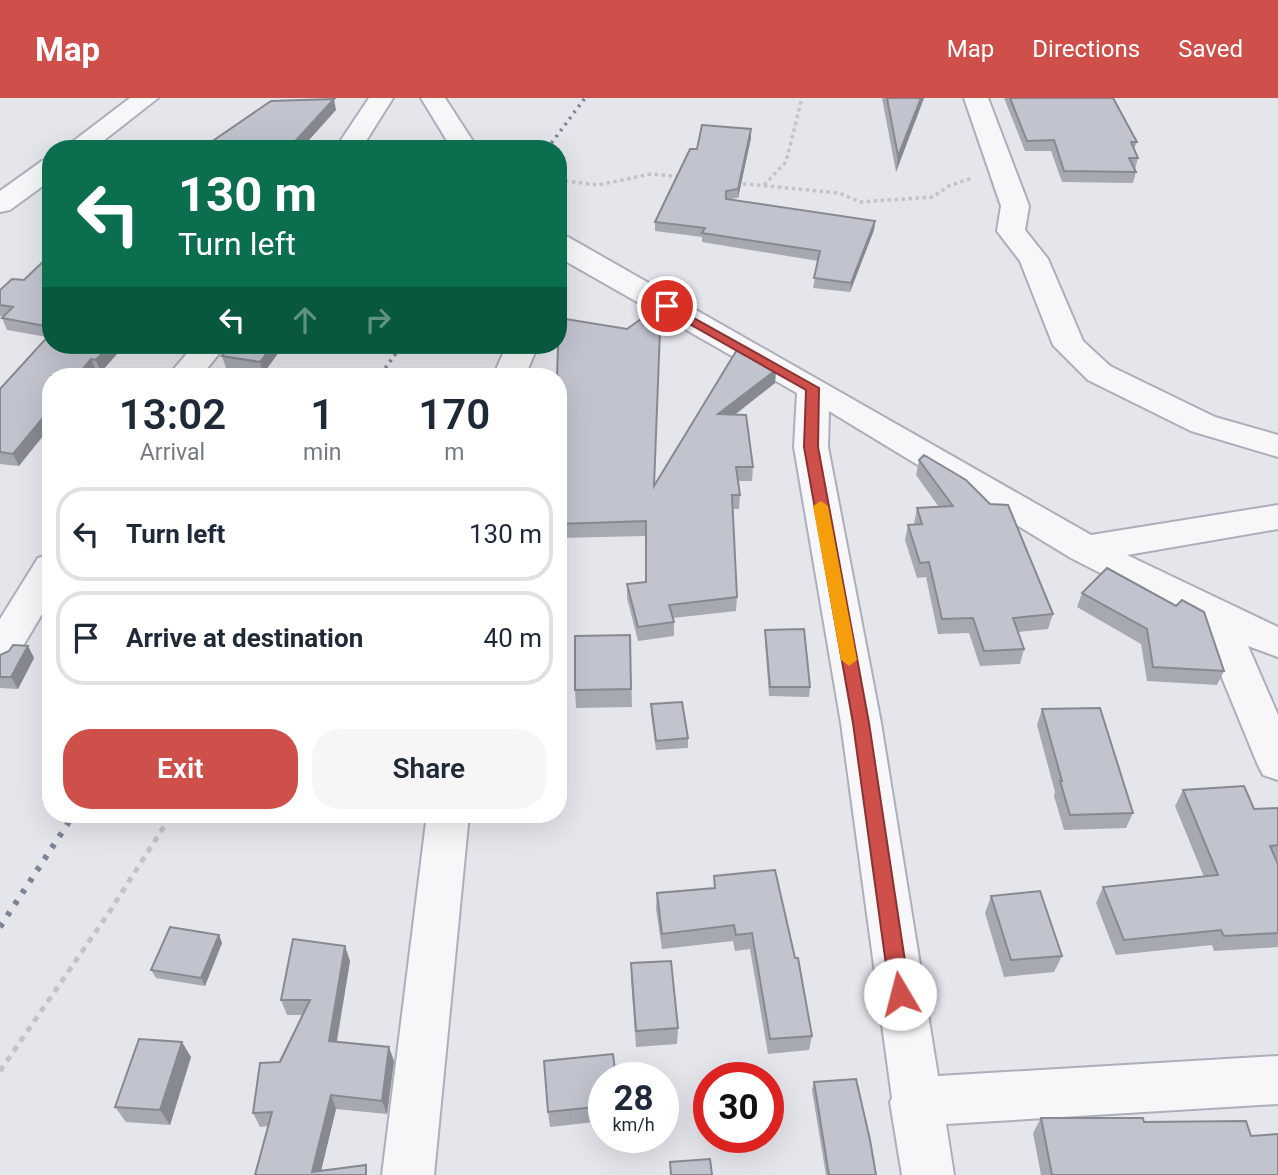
<!DOCTYPE html>
<html lang="en">
<head>
<meta charset="utf-8">
<style>
	body { margin:0; font-family:Roboto,sans-serif; background:#f6f6f7; color:#1f2937; height:100vh; display:flex; flex-direction:column; font-size:26px; white-space:nowrap }
	* { box-sizing:border-box; margin:0 }
	p { font-size:23px; color:#747a83 }
	.icon { flex:none; width:38px; height:38px; fill:none; stroke:currentColor; stroke-width:2; stroke-linecap:round; stroke-linejoin:round }
	.map { position:relative; flex:1; overflow:hidden }
	.drawer { position:absolute; left:42px; top:270px; width:525px; height:455px; display:flex; flex-direction:column; background:#fff; border-radius:28px; box-shadow:0 7px 28px #0002 }
	.drawer>* { flex:none }
	.hud { position:absolute; left:42px; top:42px; width:525px; height:214px; border-radius:28px; box-shadow:0 7px 28px #0002; background:#0b6e4f; color:#fff; overflow:hidden }
	.speed { position:absolute; left:588px; top:964px; display:flex; gap:14px; font-size:35px; font-weight:700; text-align:center }
	.speed>* { display:grid; place-content:center; width:91px; height:91px; border-radius:50%; background:#fff; box-shadow:0 7px 28px #0002; line-height:1 }
	.speed small { font-size:18px; font-weight:400 }
	.speed .limit { border:10px solid #d22; background:#fff; color:#111 }
	.pin { position:absolute; display:grid; place-items:center; width:60px; height:60px; color:#fff; margin:-30px; border:4px solid #fff; border-radius:50%; box-shadow:0 2px 7px #0007 }
	.me { position:absolute; width:77px; margin:-38px; rotate:352deg; stroke-linejoin:round; filter:drop-shadow(0 0 5px #0008) }
	.turn { display:flex; align-items:center; gap:24px; height:147px; padding:0 21px; font-size:32px }
	.turn .icon { width:91px; height:91px; stroke-width:2.5 }
	.turn b { display:block; font-size:49px; line-height:60px }
	.lanes { display:flex; align-items:center; height:66px; padding:0 21px; background:#0003; justify-content:center; gap:35px; direction:ltr }
	.lanes .off { opacity:.35 }
	.eta { display:flex; justify-content:space-evenly; align-items:center; height:119px; text-align:center }
	.eta b { font-size:42px; font-weight:600; line-height:49px }
	.action { display:flex; gap:14px; margin-top:auto; padding:14px 21px }
	.action a { flex:1; height:80px; border-radius:28px; background:#cf4f4b; color:#fff; font-size:28px; font-weight:600; line-height:80px; text-align:center }
	.action a+a { background:#f6f6f7; color:#1f2937 }
	ul { padding:0; list-style:none }
	li { display:flex; align-items:center; gap:21px; height:94px; margin:0 14px 10px; padding:0 7px; border:4px solid #e0e1e3; border-radius:28px }
	li div { flex:1 }
	li b { display:block; font-size:26px }
	li em { font-style:normal }
	header { display:flex; align-items:center; gap:42px; box-sizing:border-box; height:98px; padding:0 35px; background:#cf4f4b; color:#fff }
	header strong { font-size:33px }
	nav { display:flex; gap:38px; margin-inline-start:auto; font-size:24px }
	.map>svg:first-child { display:block }
	.lines { fill:none; stroke-linecap:round; stroke-linejoin:round }
	.minor-casing { stroke:#acafba; stroke-width:4 }
	.path-far1 { stroke:#c2c3cb; stroke-width:3.5; stroke-dasharray:3.5 3.5; stroke-linecap:butt }
	.path { stroke:#c2c3cb; stroke-width:5; stroke-dasharray:6 6; stroke-linecap:butt }
	.minor { fill:#f7f7fa; fill-rule:evenodd }
	.rail-far2 { stroke:#7d8296; stroke-width:3.5; stroke-dasharray:2.5 5; stroke-linecap:butt }
	.rail-far1 { stroke:#7d8296; stroke-width:5; stroke-dasharray:3.5 6; stroke-linecap:butt }
	.rail { stroke:#7d8296; stroke-width:6; stroke-dasharray:4.5 9; stroke-linecap:butt }
	.wall { fill:#a6a9b2 }
	.shaded-wall { fill:#878991 }
	.building { fill:#c1c4cf; stroke:#878991; stroke-width:2 }
	.route { fill:#cf4f4b; stroke:#873331; stroke-width:2 }
	.slow { fill:#f59e0b }
</style>
</head>
<body>
<header>
<strong>Map</strong>
<nav><a>Map</a><a>Directions</a><a>Saved</a></nav>
</header>
<div class="map">
<svg width="1278" height="1077" viewBox="0 0 1278 1077">
	<rect width="100%" height="100%" fill="#e4e6ec"/>
	<g class="lines">
		<defs>
			<path id="minor" d="M130 0H158L93 51H63Z
				M369 0H393L361 51H335Z
				M421 0H445L478 51H452Z
				M964 0H988L1029 108 1025 132 1048 161 1083 243 1110 268 1215 319 1278 337V359L1191 333 1088 282 1053 247 1020 163 997 133 1001 108Z
				M51 61V82L10 112 0 114V93L42 63Z
				M558 137 568 139 1091 437 1278 407V431L1127 457 1278 529V559L1248 548 1278 617V682L1263 677 1257 665 1200 526 1071 460 829 313 828 349 881 625 938 978 1278 958V1006L946 1026 954 1077H902L890 1004 892 1000 841 625 794 349 797 295 560 160Z
				M194 247H226L201 278H168Z
				M507 247H538L525 278H493Z
				M51 456V501L14 563 0 568V521L38 460Z
				M427 716H469L434 1077H382Z"/>
		</defs>
		<use href="#minor" class="minor-casing"/>
		<path class="path-far1" d="M558 82 598 87 651 76 682 79
			M736 85 839 95 860 104 933 99 949 88 972 80
			M764 87 786 64 802 0"/>
		<path class="path" d="M0 973 110 813 172 716"/>
		<use href="#minor" class="minor"/>
		<path class="rail-far2" d="M547 51 585 0
			M381 276 402 247"/>
		<path class="rail-far1" d="M379 278 382 274"/>
		<path class="rail" d="M0 829 74 716"/>
	</g>
	<path class="wall" d="M882 0H924L896 74Z
		M1004 0H1113L1137 44 1134 51 1138 60 1135 71 1136 74 1133 85 1062 84 1051 53H1025Z
		M751 40 738 100 730 101 875 123 874 132 850 194 813 190 818 163 702 144V139L655 133V124L697 51Z
		M51 156V247H125L101 274 96 273 91 278H51L19 368 0 366V291L47 239 7 232 2 220 3 219 0 218V192L24 182Z
		M284 247 263 276 226 270 222 258Z
		M776 272 775 285 735 317 753 369 752 383H738L740 397 739 411H733L737 499 736 513 673 520 674 524V538L638 543 627 500V486L646 484 645 438 558 440V278L655 387Z
		M919 362 1053 516 1048 531 1018 534 1024 551 1020 566 980 568 969 535 938 536 926 479 917 480 905 442 908 427 914 426 917 410 939 409 916 377Z
		M1082 495 1176 508 1224 573 1217 587 1147 583 1141 546 1077 509Z
		M765 532 810 589 809 599 769 598 765 542Z
		M630 537 632 609 576 610 575 592Z
		M28 548 34 560 18 591 0 590V557Z
		M651 606 688 640V650L656 652 651 615Z
		M1042 611 1133 715 1126 730 1064 732 1054 698 1055 694 1037 627Z
		M1183 692 1254 711 1278 710V762H1276L1278 766V849L1214 853 1212 847 1116 857 1096 805 1103 789 1204 779 1175 708Z
		M775 772 812 938 809 952 768 956 750 851 735 853 733 843 662 851 656 811 657 795 714 790V778Z
		M991 798 1062 858 1054 874 1004 879 985 815Z
		M219 837 222 845 205 888 156 880 151 872Z
		M350 863 337 944 394 963 387 1016 336 1011 321 1073 255 1077 268 1028 260 1029 253 1015 302 917H287L281 902Z
		M631 865 678 930 677 946 636 949 631 881Z
		M191 959 170 1027 126 1024 115 1009Z
		M604 980V1023L550 1029 548 1014Z
		M814 984 876 1077H826L812 992Z
		M1041 1020 1144 1024 1251 1038 1278 1077H1041L1033 1035Z"/>
	<path class="shaded-wall" d="M921 0H924L896 74 898 58Z
		M334 1 336 12 301 51H288Z
		M751 31V40L738 100V91Z
		M875 123 874 132 850 194 851 185Z
		M110 247H125L101 274 96 262Z
		M273 247H284L263 276 260 264Z
		M91 261 96 273 91 278H77Z
		M776 272 775 285 717 330 718 316Z
		M51 310V328L19 368 13 356Z
		M28 548 34 560 18 591 11 579Z
		M219 837 222 845 205 888 201 880Z
		M345 848 350 863 334 958 329 943Z
		M182 944 191 959 170 1027 160 1012Z
		M389 949 394 963 387 1016 382 1003Z
		M331 997 336 1011 320 1077 312 1074Z"/>
	<path class="building" d="M887 0H921L898 58Z
		M1010 0H1113L1137 44H1131L1138 60H1129L1136 74 1064 73 1054 42 1027 43Z
		M334 1 288 51H201L271 3Z
		M702 27 751 31 738 91 726 93V101L875 123 851 185 814 180 820 153 702 135 705 130 655 124 690 51H697Z
		M51 156V229L2 220 13 209 0 207V192L12 181 24 182Z
		M661 207 654 388 738 250 776 272 718 316 746 317 753 369H736L740 397H732L737 499 669 507 674 524 638 529 627 486 646 484V423L558 426V278H557L559 220 627 231Z
		M51 235V247H110L96 262 91 261 77 278H51V310L13 356 0 354V291Z
		M231 247H273L260 264 222 258Z
		M924 357 966 382 990 406 1008 407 1053 516 1013 520 1024 551 984 553 973 520 942 521 929 464 920 465 908 427 922 426 917 410 953 408 919 362Z
		M1107 470 1176 508 1182 502 1204 514 1224 573 1153 569 1147 531 1082 495Z
		M804 531 810 589H770L765 532Z
		M630 537 631 591 575 592V538Z
		M13 547 28 548 11 579H0V557L9 553Z
		M682 604 688 640 656 643 651 606Z
		M1100 610 1133 715 1070 717 1060 683H1062L1042 611Z
		M1244 688 1254 711 1278 710V747L1270 748 1278 766V835L1224 838 1221 832 1124 842 1103 789 1218 777 1183 692Z
		M775 772 795 860H798L812 938 770 941 752 835 736 837 734 827 662 836 657 795 715 790 714 778Z
		M1040 793 1062 858 1011 862 991 798Z
		M170 829 219 837 201 880 151 872Z
		M293 841 345 848 329 943 389 949 382 1003 331 997 312 1074 366 1067V1077H255L272 1014 253 1015 260 965 280 964 310 902H281Z
		M671 863 678 930 636 933 631 865Z
		M139 941 182 944 160 1012 115 1009Z
		M613 956 616 980H604V1008L548 1014 544 963Z
		M856 981 870 1042 876 1077H829L814 984Z
		M1041 1020H1143L1144 1024 1246 1023 1251 1038 1278 1036V1077H1052Z
		M710 1061 712 1077H671L670 1064Z"/>
	<path class="route" d="M667 205 819 290 818 349 869 625 910 896 907 902 900 905 893 902 890 896 853 625 804 349 806 292 663 211 661 208Z"/>
	<path class="slow" d="M821 403 828 408 857 562 849 568 841 562 813 408Z"/>
</svg>
<div class="speed"><div>28<small>km/h</small></div><div class="limit">30</div></div>
<div class="pin" style="left:667px;top:208px;background:#d93025"><svg class="icon" aria-label="arrive" viewBox="0 0 24 24"><path d="M6 21V4h12l-3 4 3 4H6"/></svg></div>
<svg class="me" style="left:900px;top:896px" viewBox="-20 -20 40 40"><circle r="19" fill="#fff"/><path d="M0-13L10 11 0 6-10 11z" fill="#cf4f4b"/></svg>
<div class="hud">
<div class="turn"><svg class="icon" aria-label="left" viewBox="0 0 24 24"><path d="M17 20v-9H6M10 6l-5 5 5 5"/></svg><div><b>130 m</b>Turn left</div></div>
<div class="lanes"><svg class="icon" aria-label="left" viewBox="0 0 24 24"><path d="M17 20v-9H6M10 6l-5 5 5 5"/></svg><svg class="icon off" aria-label="ahead" viewBox="0 0 24 24"><path d="M12 20V5M6 11l6-6 6 6"/></svg><svg class="icon off" aria-label="right" viewBox="0 0 24 24"><path d="M7 20v-9h11M14 6l5 5-5 5"/></svg></div>
</div>
<section class="drawer">
<div class="eta">
<div><b>13:02</b><p>Arrival</p></div>
<div><b>1</b><p>min</p></div>
<div><b>170</b><p>m</p></div>
</div>
<ul>
<li><svg class="icon" aria-label="left" viewBox="0 0 24 24"><path d="M17 20v-9H6M10 6l-5 5 5 5"/></svg><div><b>Turn left</b></div><em>130 m</em></li>
<li><svg class="icon" aria-label="arrive" viewBox="0 0 24 24"><path d="M6 21V4h12l-3 4 3 4H6"/></svg><div><b>Arrive at destination</b></div><em>40 m</em></li>
</ul>
<div class="action"><a>Exit</a><a>Share</a></div>
</section>
</div>
</body>
</html>
